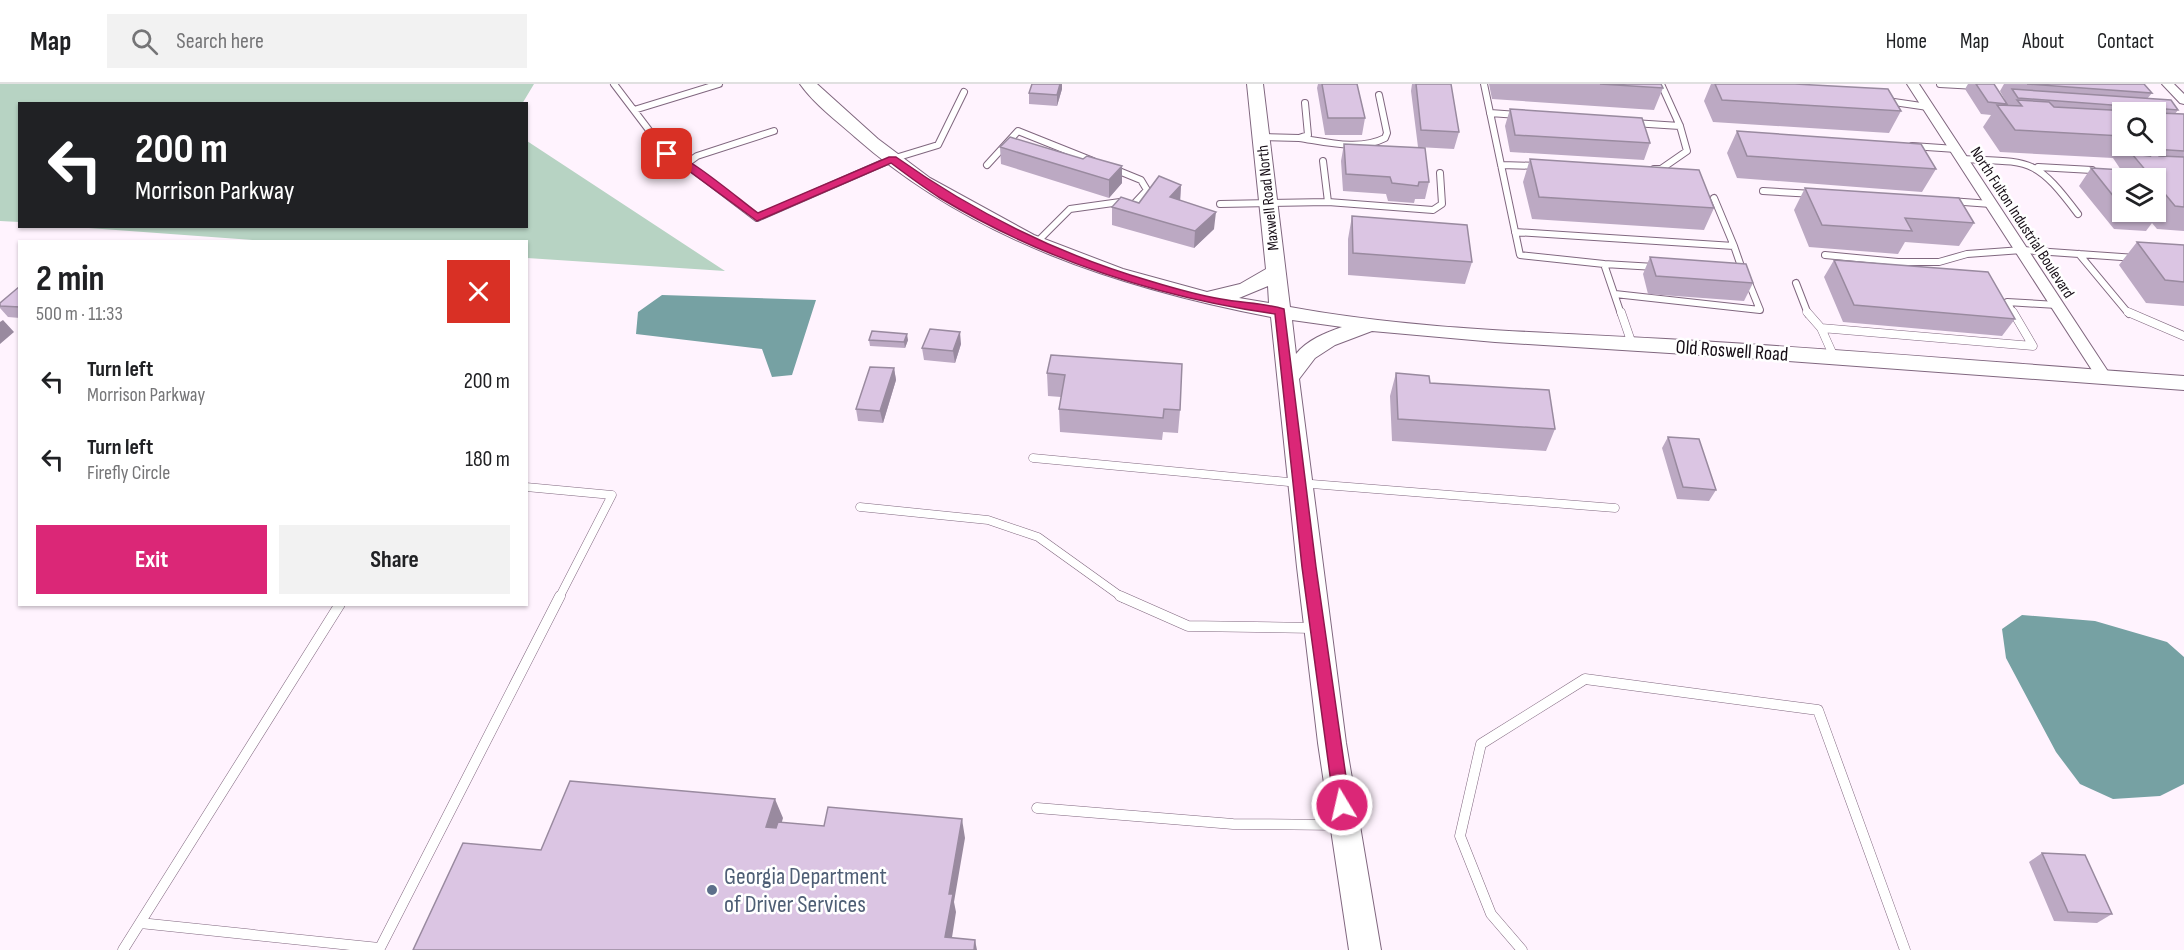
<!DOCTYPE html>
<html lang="en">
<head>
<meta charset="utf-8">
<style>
	body { margin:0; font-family:"Sofia Sans Condensed",sans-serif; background:#f2f2f2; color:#202124; height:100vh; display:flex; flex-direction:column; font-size:22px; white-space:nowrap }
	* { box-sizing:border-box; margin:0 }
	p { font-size:20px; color:#757577 }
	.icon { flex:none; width:33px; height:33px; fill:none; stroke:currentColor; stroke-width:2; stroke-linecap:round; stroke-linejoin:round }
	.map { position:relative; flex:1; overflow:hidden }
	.sheet { position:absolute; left:18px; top:156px; width:510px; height:366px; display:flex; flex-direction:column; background:#fff; border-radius:0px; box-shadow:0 2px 4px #0004 }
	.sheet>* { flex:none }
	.guide { position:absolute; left:18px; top:18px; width:510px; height:126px; border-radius:0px; box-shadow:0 2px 4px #0004; background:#202124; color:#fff; overflow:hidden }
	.fabs { position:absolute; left:2112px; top:18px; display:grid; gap:12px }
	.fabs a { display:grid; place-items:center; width:54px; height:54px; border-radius:0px; background:#fff; box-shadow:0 2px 4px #0004; font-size:30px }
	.pin { position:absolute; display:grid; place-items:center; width:51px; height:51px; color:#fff; margin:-26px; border-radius:12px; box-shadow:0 3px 9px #0006 }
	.me { position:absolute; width:66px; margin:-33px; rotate:351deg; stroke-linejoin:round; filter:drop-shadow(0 0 4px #0008) }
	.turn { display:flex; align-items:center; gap:21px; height:126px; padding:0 18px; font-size:27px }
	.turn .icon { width:78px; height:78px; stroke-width:2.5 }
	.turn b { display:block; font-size:42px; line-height:51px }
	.round { display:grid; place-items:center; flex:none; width:63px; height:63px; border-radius:0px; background:#f2f2f2 }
	.summary { display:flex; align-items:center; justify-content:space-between; height:102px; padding:0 18px }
	h1 { font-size:36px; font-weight:700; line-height:45px }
	.button { display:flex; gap:12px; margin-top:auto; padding:12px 18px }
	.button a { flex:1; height:69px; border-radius:0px; background:#db2777; color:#fff; font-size:24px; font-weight:700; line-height:69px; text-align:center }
	.button a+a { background:#f2f2f2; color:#202124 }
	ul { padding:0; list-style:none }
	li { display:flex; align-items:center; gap:18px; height:78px; padding:0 18px }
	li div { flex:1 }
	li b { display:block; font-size:22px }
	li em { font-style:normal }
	header { display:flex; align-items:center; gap:36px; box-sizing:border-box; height:84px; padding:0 30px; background:#fff; border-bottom:2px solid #e0e0e0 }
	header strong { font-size:28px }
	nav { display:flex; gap:33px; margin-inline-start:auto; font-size:21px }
	.search { width:420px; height:54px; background:#f2f2f2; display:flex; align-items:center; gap:15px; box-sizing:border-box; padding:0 21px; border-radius:0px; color:#757577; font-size:22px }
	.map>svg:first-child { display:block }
	.green { fill:#b7d3c3 }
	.water { fill:#76a1a3 }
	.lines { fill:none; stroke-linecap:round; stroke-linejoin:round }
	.lane-far2-casing { stroke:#80677f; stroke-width:8 }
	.lane-far1-casing { stroke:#80677f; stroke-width:9 }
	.lane-casing { stroke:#80677f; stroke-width:11 }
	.street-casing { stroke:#80677f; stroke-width:2 }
	.secondary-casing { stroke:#80677f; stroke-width:2 }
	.lane-far2 { stroke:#fff; stroke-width:6 }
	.lane-far1 { stroke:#fff; stroke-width:8 }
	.lane { stroke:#fff; stroke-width:10 }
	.street { fill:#fff; fill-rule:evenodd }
	.secondary { fill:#fff; fill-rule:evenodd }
	.wall { fill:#bca9c3; fill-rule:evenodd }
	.shaded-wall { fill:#998a9f }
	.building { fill:#dbc5e3; stroke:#998a9f; stroke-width:1.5 }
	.route { fill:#db2777; stroke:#8e194d; stroke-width:1.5 }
	.service-dot { fill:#5c6f8a; stroke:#fff; stroke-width:2 }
	.labels { text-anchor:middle; stroke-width:5; stroke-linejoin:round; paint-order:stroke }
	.far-street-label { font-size:16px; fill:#160d16; stroke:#fff }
	.street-label { font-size:20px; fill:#160d16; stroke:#fff }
	.near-service-label { font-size:24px; fill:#4e5e75; stroke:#fff; text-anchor:start }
</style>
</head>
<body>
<header>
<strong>Map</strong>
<div class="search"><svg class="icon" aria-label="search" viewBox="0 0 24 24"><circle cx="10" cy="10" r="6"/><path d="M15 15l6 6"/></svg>Search here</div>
<nav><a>Home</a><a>Map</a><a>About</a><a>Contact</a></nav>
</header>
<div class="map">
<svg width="2184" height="866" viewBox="0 0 2184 866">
	<rect width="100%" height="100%" fill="#fff3fe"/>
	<path class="green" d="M0 0H534L522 20H20L19 138 0 137Z
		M527 57 725 187 527 174 526 158H281L75 143 526 142Z"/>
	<path class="water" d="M662 211 816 216 792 291 772 293 762 265 636 250 638 228Z
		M2022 531 2095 537 2167 558 2184 573V700L2160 712 2113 715 2080 700 2056 668 2006 574 2002 545Z"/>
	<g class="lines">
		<defs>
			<path id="lane-far2" d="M614 0 667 70 686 80 757 134 892 75 938 61 964 8
				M1484 0 1520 171 1604 180 1621 230
				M1940 0 1976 2
				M1887 17 1928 23
				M634 26 719 0
				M1490 29 1518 31
				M1633 39 1680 42
				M1261 53 1299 54 1308 51 1305 19
				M1299 54C1326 58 1360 67 1385 54L1387 49 1379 11
				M1912 62 1956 65
				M1963 75C2031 78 2035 73 2078 130
				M1323 77 1328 118
				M686 80 697 72 774 47
				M987 81 1018 47 1093 77
				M1501 81 1539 82
				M2038 83 2092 86
				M1654 85H1661L1687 67 1680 42 1661 0
				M1763 107 1814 110
				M1714 114 1734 162
				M1950 117 1991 120
				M1220 120 1328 118 1433 126 1442 120 1440 89
				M1515 148 1734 162 1743 188
				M1036 159 1070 125 1120 118 1132 122 1147 106 1141 96 1114 85
				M2079 170 2129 230
				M1825 171 1898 178H1939L1967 170 2022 166 2136 174
				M1604 180 1655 183
				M1796 199 1808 230
				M1615 210 1760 226 1747 194
				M2014 230 2007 218 2057 221"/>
			<path id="lane-far1" d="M1621 228 1632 260
				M1807 228 1821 244
				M2128 228 2184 252
				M1834 273 1821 244 2033 262 2013 228
				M1033 374 1299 399 1615 424
				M526 403 612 411 559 514
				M860 423 988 436 1038 453 1123 514"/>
			<path id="lane" d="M1120 512 1188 542 1314 544
				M1037 724 1233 740 1339 741
				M140 839 379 864
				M123 866 340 520
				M379 866 560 512
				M1522 866 1491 830 1460 752 1481 660 1585 595 1818 626 1905 866"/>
			<path id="street" d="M1907 0H1919L2109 289 2111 293 2109 297H2099Z
				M2162 0H2174L2184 10V20L2180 19Z"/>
			<path id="secondary" d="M800 0H817L878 55 930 94 1034 151 1123 185 1207 208 1240 200 1266 185 1247 0H1263L1290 223C1419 247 1552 248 1683 256 1850 266 2017 280 2184 292V306L1748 274 1495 258 1372 247 1335 261 1315 274 1299 295 1346 659 1381 866H1349L1318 659 1297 483 1271 233C1120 204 972 156 855 53 837 37 814 20 800 0ZM1268 202 1269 219 1239 214ZM1292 236 1342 243C1325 249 1307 256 1296 270Z"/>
		</defs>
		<use href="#lane-far2" class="lane-far2-casing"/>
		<use href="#lane-far1" class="lane-far1-casing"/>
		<use href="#lane" class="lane-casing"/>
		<use href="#street" class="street-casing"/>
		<use href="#secondary" class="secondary-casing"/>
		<use href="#lane-far2" class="lane-far2"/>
		<use href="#lane-far1" class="lane-far1"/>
		<use href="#lane" class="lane"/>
		<use href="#street" class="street"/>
		<use href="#secondary" class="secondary"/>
	</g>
	<path class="wall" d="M1032 0H1062V5L1057 22 1029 20V9Z
		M1318 0H1357L1365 34 1362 51H1325L1317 4Z
		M1412 0H1451L1459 48 1454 65 1418 63 1411 7Z
		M1489 0H1661L1663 4 1654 26 1492 15Z
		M1711 0H1795L1901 27 1889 49 1713 38 1704 17Z
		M1968 0H1976L2005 16 2000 7 2004 0H2002H2144L2152 9 2147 15 2178 26 2175 30H2184V147L2157 145 2152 139 2146 147 2114 145 2079 102 2091 84 2121 86 2113 74 2000 68 1983 43 1991 31 1981 30 1965 5ZM2122 28 2156 62H2122ZM2122 94H2156V128H2122Z
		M1510 25 1650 59 1644 76 1510 68 1505 42Z
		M1737 47 1936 85 1922 108 1737 94 1727 69Z
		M1344 60 1429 98 1425 115H1415L1414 119 1388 117 1386 110 1343 107 1341 77Z
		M1000 63 1122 99 1109 114 1001 80Z
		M1530 75 1714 124 1704 146 1532 135 1523 98Z
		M1181 101 1180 116 1214 145 1194 164 1112 141V123L1139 119Z
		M1805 104 1974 139 1959 162 1905 158 1898 170 1809 163 1794 126Z
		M1352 132 1472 178 1465 200 1348 191V155Z
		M2137 158 2184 161V222L2146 219 2119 181Z
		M1650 173 1753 199 1744 217 1648 210 1643 190Z
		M1834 176 2015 235 2002 252 1843 238 1824 193Z
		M20 202V234L8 233 0 224V219Z
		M869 256H908L905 264 870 262Z
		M961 260 955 279 924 276 922 264Z
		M1051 271 1180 326 1178 349 1163 348 1162 356 1060 348 1059 325 1061 313 1048 312 1047 289Z
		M894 284 896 296 883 339 858 337 856 325Z
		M1396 289 1430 299 1555 345 1546 367 1392 357 1390 312Z
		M1668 353 1716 406 1709 417 1677 415 1662 364Z
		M2042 769 2112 830 2097 839 2054 837 2029 778Z"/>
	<path class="shaded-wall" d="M1060 0H1062V5L1057 22V11Z
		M1122 82V99L1109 114V96Z
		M1181 101 1180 119 1170 113Z
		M1216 128 1214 145 1194 164 1195 147Z
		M3 236 14 248 0 260V238Z
		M960 248 961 260 955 279 953 267Z
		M907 250 908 256 905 264 904 258Z
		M894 284 896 296 883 339 880 327Z
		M775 715 783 734 775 762 766 743Z
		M962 735 965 754 954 818 956 828 950 866 945 853 949 810Z
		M975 856 977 866H974Z"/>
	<path class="building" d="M1032 0H1060L1057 11 1029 9Z
		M1322 0H1357L1365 34H1328Z
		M1416 0H1451L1459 48 1421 46Z
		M1600 0H1661L1663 4Z
		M1715 0H1795L1888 5 1901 27 1722 16Z
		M1976 0H1994L2007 20 1988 18Z
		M2027 0H2144L2152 9Z
		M2012 5 2171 16 2178 26 2018 14Z
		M2017 16 2049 18 2054 23 2149 28H2122V52L2015 46 1997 21 2022 22Z
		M1510 25 1642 34 1650 59 1515 51Z
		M2156 29 2184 30V67L2154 65 2159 72 2184 73V123L2175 122 2156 99V94H2152L2132 70 2150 72 2145 65H2139L2136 62H2156Z
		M1737 47 1921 60 1936 85 1747 72Z
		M1010 53 1083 75 1087 72 1122 82 1109 96 1000 63Z
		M1344 60 1425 64 1429 98H1419L1418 102 1392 99 1390 93 1346 90Z
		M1530 75 1699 86 1714 124 1539 113Z
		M2091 84 2123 86 2130 94H2122V123Z
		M1159 92 1181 101 1170 113 1216 128 1195 147 1112 123 1121 113 1139 119Z
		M1805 104 1959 114 1974 139 1905 134 1912 147 1822 141Z
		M2156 124 2160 130 2127 128H2156Z
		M1352 132 1467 141 1472 178 1353 169Z
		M2137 158 2184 161V198L2165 196Z
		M1650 173 1746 180 1753 199 1656 192Z
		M1834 176 1988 188 2015 235 1854 221Z
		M20 202V223L0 222V219Z
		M930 245 960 248 953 267 922 264Z
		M872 247 907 250 904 258 869 256Z
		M1051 271 1182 280 1180 326 1164 325 1163 334 1059 325 1065 291 1047 289Z
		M870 283 894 284 880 327 856 325Z
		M1396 289 1429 292 1430 299 1549 306 1555 345 1398 335Z
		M1668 353 1699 355 1716 406 1683 403Z
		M570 697 775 715 766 743 776 744 778 738 824 742 828 723 962 735 949 810H953L945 853 975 856 974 866H413L463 759 541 766Z
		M2042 769 2085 771 2112 830 2068 828Z"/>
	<path class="route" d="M664 67C681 65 741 117 758 129L889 73H896C975 129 1057 170 1150 197 1173 204 1197 211 1221 215 1242 219 1264 219 1284 225L1316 483 1350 721 1348 726 1342 728 1336 726 1334 721 1302 483 1275 230C1157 213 1042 175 940 114 923 103 907 91 891 79L757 137 682 82 664 72Z"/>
	<circle class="service-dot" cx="712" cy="806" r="6"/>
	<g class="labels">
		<g class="far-street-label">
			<text transform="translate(1267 114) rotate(-96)" y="6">Maxwell Road North</text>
			<text transform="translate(2023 138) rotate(57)" y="6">North Fulton Industrial Boulevard</text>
		</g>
		<g class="street-label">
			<text transform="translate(1732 266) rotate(4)" y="7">Old Roswell Road</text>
		</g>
		<g class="near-service-label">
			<text x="724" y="800">Georgia Department<tspan x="724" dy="28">of Driver Services</tspan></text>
		</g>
	</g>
</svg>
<div class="fabs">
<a><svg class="icon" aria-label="search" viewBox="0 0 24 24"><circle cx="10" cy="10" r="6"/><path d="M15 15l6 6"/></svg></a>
<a><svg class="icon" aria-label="layers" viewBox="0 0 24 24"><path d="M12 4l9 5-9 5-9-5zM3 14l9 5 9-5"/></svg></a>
</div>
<div class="pin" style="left:667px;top:70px;background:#d93025"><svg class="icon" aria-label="arrive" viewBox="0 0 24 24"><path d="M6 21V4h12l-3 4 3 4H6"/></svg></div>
<svg class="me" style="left:1342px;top:721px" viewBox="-20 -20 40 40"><circle r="17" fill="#db2777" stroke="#fff" stroke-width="3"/><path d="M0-11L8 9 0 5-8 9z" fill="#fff"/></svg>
<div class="guide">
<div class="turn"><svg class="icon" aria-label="left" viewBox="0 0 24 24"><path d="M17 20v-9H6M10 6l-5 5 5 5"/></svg><div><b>200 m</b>Morrison Parkway</div></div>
</div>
<section class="sheet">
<div class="summary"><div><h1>2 min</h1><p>500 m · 11:33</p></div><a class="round" style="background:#d93025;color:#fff"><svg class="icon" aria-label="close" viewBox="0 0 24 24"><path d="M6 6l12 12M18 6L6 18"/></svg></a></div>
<ul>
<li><svg class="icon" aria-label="left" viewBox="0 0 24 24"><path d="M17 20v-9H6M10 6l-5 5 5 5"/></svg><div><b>Turn left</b><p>Morrison Parkway</p></div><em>200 m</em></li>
<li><svg class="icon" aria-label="left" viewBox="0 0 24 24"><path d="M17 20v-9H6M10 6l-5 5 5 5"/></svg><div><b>Turn left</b><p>Firefly Circle</p></div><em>180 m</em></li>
</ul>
<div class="button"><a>Exit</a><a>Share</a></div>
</section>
</div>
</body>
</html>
